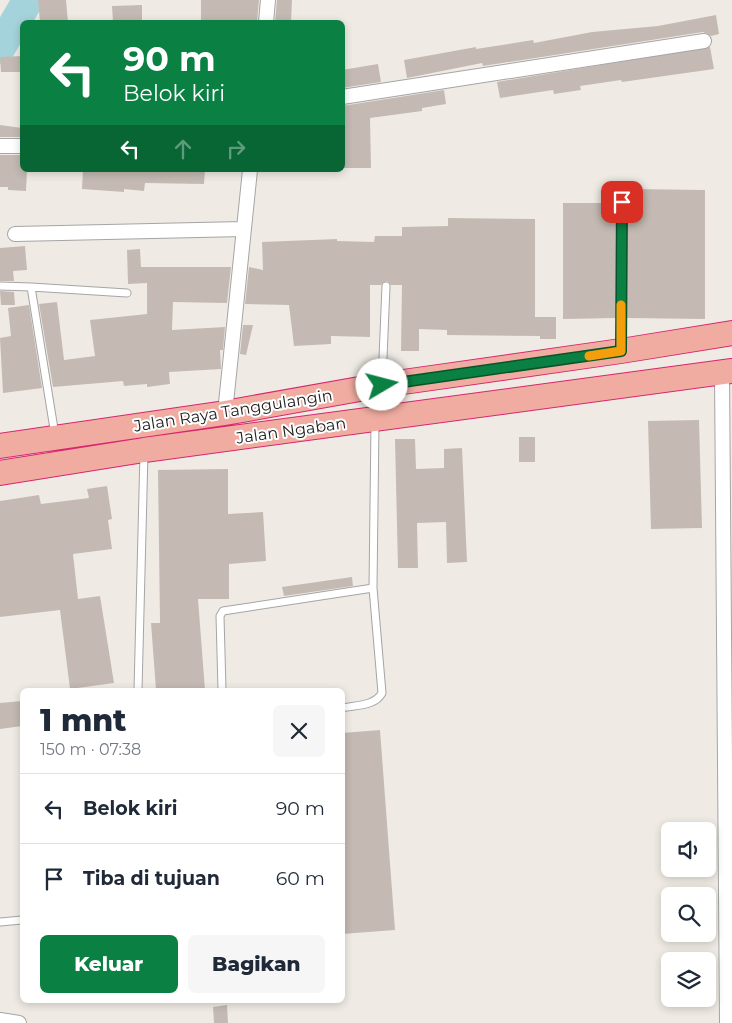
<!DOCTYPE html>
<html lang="id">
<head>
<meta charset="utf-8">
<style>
	body { margin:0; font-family:Montserrat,sans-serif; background:#f6f6f7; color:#1f2937; height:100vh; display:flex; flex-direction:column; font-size:19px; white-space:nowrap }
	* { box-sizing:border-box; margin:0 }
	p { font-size:16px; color:#747a83 }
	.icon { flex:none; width:28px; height:28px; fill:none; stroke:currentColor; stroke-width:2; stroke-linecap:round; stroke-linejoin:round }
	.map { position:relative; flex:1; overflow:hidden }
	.details { position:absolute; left:20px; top:688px; width:325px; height:315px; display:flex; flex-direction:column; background:#fff; border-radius:8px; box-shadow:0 2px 8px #0003 }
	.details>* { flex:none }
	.top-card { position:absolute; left:20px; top:20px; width:325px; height:152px; border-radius:8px; box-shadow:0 2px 8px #0003; background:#0b8043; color:#fff; overflow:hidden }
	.fabs { position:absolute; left:661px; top:822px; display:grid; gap:10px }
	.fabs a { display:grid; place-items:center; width:55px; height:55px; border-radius:8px; background:#fff; box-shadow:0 2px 8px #0003; font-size:25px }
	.pin { position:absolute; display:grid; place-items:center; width:42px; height:42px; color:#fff; margin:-21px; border-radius:10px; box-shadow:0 2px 8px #0006 }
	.me { position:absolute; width:55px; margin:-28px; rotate:82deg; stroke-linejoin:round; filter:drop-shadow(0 0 4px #0008) }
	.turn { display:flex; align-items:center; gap:18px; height:105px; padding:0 20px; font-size:22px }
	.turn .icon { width:65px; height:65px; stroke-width:2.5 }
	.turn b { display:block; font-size:35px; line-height:42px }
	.lanes { display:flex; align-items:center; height:48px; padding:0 20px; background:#0003; justify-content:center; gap:25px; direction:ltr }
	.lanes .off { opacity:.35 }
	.round { display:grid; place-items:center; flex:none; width:52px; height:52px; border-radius:8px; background:#f6f6f7 }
	.overview { display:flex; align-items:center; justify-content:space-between; height:85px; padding:0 20px }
	h1 { font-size:30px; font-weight:800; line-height:38px }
	.action { display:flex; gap:10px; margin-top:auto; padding:10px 20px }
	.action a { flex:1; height:58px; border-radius:8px; background:#0b8043; color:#fff; font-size:20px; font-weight:800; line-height:58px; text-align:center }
	.action a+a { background:#f6f6f7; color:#1f2937 }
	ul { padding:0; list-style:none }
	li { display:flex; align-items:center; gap:15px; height:70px; padding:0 20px; border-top:1px solid #e0e1e3 }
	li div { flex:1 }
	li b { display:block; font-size:19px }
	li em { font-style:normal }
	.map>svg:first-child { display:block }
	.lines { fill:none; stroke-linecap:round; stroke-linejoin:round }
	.river { stroke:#a5d3dc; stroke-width:31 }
	.building { fill:#c4bab3 }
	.service-casing { stroke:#a5a5a5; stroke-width:9 }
	.minor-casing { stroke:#a5a5a5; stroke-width:16 }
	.trunk-casing { stroke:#d9256f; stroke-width:26 }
	.service { stroke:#fff; stroke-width:7 }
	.minor { stroke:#fff; stroke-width:14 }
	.trunk { stroke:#f0aca0; stroke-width:24 }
	.route-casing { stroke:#07532c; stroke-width:12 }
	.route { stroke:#0b8043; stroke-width:9 }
	.slow { stroke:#f59e0b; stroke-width:9 }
	.labels { text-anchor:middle; stroke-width:4; stroke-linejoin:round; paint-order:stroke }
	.street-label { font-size:16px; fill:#1e1e1e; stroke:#fff }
</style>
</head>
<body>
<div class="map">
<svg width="732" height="1023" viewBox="0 0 732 1023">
	<rect width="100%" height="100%" fill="#efebe4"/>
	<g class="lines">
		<path class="river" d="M0 48 28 0"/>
	</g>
	<path class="building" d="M38 0H66L68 22H40Z
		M201 0H259L257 22H201Z
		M277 0H292L291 22H275Z
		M142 5V22H113L112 6Z
		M716 15 719 34 711 36 703 32 483 66 482 63 407 78 404 60 476 47V49L533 40 534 43 592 32 658 26Z
		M710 47 714 69 622 82 621 80 580 86 581 90 554 94 553 90 500 98 497 82Z
		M22 56V72H1L0 57Z
		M378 64 381 82 342 88V70Z
		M444 90 446 104 422 108V111L370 118 371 168H342V106Z
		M0 125 22 128V137H0Z
		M0 155H22V170H27L26 191 8 190V187H0Z
		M83 170H205L204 184 145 183 144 191 124 189V192L82 189Z
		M631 189 705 190V319L627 318V204H631Z
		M563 203H617L616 318 563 319Z
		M448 218 535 219V317H556V339H540V336L447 335V330L419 329V351H401L402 285H391L387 281 381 285H370V337L331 336V344L294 346 289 305 245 304 249 267 263 270 262 242 337 239V241L374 242 375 236H402V227L448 226Z
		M25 246 27 270 13 271 14 281H0V248Z
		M140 249 141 267H231L227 303 173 302 172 330 225 327 223 350H220L221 369 169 372 170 384 147 387V384L124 386 123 381 53 387 39 304 57 302 64 360 95 356 90 320 147 314V283L128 284 127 250Z
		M0 291 14 292 15 305H1Z
		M29 305 42 388 3 393 0 338 11 336 8 308Z
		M243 325H253L246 355 240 354Z
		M699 420 702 528 651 529 648 421Z
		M519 437H535V462H519Z
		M395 439H415L416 469 444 468V449L462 448 467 562 447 563 446 522 417 523 418 568H398Z
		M228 469V514L263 512 266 561 229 564V599H198L205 690H156L151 623H160L158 470Z
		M107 486 112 519 108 520 112 549 73 554 78 599 100 596 114 683 70 689 60 610 0 617V501L39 495 41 504 89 498 87 489Z
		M352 577 353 586 284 596 282 587Z
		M22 701V726L0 729V703Z
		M380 730 395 930 342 934V733Z
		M227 1005 228 1023H214L213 1007Z"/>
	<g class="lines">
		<defs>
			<path id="service" d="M0 286 31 287
				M621 348 622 202
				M382 382 386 286
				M55 435 31 287 127 293
				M138 690 144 453
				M222 690 220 616 223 611 373 588 375 423
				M342 708C357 705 375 706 382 693L373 588
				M0 922 22 920"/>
			<path id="minor" d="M266 22 268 0
				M342 97 704 41
				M0 146H22
				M15 234 244 229
				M722 372 727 1023
				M225 413 250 170
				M0 1020 19 1023"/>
			<path id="trunk" d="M0 446 225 413 382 385 621 351 732 333
				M0 473 144 450 732 371"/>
		</defs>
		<use href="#service" class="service-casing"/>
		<use href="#minor" class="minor-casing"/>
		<use href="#trunk" class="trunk-casing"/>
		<use href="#service" class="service"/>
		<use href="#minor" class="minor"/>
		<use href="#trunk" class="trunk"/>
	</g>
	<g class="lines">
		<defs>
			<path id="route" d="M382 385 621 351 622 202"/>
		</defs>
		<use href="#route" class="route-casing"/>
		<use href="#route" class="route"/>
		<path class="slow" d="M589 356 621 351V305"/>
	</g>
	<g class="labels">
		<g class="street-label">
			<text transform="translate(233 410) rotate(-9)" y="6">Jalan Raya Tanggulangin</text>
			<text transform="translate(291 430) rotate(-8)" y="6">Jalan Ngaban</text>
		</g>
	</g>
</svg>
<div class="fabs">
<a><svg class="icon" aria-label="sound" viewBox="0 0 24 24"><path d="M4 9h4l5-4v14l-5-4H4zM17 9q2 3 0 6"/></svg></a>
<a><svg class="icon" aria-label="search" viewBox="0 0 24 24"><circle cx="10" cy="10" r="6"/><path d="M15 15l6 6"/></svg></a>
<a><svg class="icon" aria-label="layers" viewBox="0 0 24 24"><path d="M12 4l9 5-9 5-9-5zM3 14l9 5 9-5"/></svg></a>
</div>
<div class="pin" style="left:622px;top:202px;background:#d93025"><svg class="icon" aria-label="arrive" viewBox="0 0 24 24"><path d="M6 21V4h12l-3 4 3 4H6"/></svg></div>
<svg class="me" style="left:382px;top:385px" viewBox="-20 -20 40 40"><circle r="19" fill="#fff"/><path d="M0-13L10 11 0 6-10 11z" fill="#0b8043"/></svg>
<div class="top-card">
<div class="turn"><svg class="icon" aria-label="left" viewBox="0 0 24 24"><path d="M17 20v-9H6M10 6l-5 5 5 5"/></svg><div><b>90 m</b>Belok kiri</div></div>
<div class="lanes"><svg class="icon" aria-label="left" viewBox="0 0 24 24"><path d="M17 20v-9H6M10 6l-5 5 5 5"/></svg><svg class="icon off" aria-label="ahead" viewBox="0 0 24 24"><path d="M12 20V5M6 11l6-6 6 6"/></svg><svg class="icon off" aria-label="right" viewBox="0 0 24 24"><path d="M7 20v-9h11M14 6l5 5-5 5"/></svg></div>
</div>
<section class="details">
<div class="overview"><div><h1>1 mnt</h1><p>150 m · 07:38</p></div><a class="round"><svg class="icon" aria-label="close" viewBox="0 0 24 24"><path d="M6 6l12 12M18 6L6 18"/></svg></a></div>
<ul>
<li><svg class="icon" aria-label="left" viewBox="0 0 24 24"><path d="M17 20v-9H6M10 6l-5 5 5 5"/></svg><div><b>Belok kiri</b></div><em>90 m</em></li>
<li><svg class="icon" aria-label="arrive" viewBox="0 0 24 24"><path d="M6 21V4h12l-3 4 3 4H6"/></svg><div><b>Tiba di tujuan</b></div><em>60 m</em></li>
</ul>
<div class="action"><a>Keluar</a><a>Bagikan</a></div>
</section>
</div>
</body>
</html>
